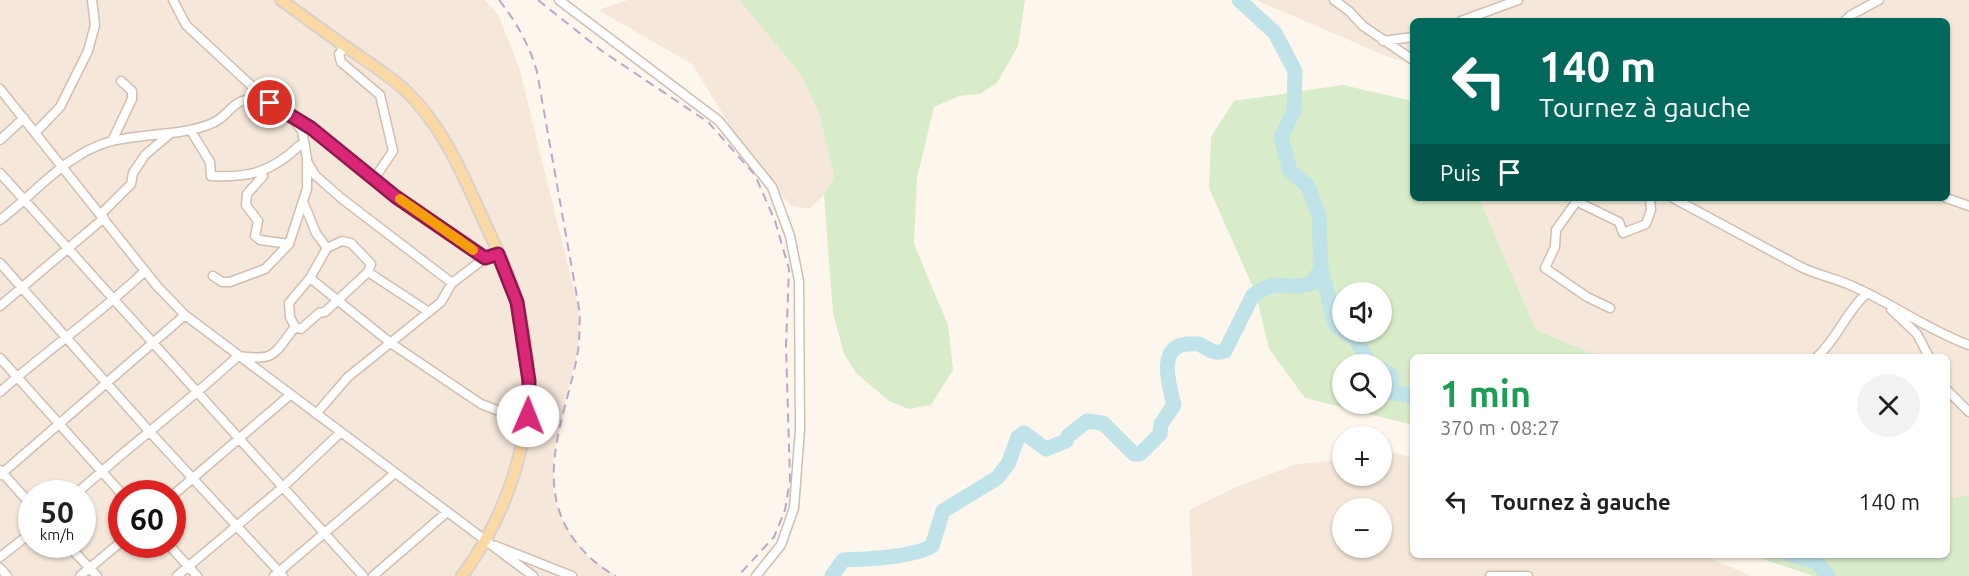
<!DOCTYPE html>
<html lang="fr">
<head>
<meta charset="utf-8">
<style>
	body { margin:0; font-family:Ubuntu,sans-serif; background:#f2f2f2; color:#202124; height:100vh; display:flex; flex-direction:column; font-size:22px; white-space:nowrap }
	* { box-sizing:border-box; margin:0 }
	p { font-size:20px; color:#757577 }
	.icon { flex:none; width:33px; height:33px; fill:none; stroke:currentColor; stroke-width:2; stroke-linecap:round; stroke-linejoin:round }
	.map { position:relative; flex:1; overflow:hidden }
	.details { position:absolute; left:1410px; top:354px; width:540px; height:204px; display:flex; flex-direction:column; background:#fff; border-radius:9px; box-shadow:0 2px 4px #0004 }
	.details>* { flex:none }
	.guide { position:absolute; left:1410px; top:18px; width:540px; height:183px; border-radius:9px; box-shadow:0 2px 4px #0004; background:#00695c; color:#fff; overflow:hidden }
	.buttons { position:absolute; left:1332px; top:282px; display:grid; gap:12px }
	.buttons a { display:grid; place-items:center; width:60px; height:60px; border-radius:50%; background:#fff; box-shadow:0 2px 4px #0004; font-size:30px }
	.speed { position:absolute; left:18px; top:480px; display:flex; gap:12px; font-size:30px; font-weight:700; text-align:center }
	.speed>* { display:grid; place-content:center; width:78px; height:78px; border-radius:50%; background:#fff; box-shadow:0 2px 4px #0004; line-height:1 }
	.speed small { font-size:15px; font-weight:400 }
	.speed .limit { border:9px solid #d22; background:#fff; color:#111 }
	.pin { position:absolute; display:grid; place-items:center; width:51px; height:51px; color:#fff; margin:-26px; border:3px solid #fff; border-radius:50%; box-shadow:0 2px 6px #0007 }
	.me { position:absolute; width:66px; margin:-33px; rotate:1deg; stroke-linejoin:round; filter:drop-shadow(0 0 4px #0008) }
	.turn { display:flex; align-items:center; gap:21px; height:126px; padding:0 30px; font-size:27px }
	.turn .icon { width:78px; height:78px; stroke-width:2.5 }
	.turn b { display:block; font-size:42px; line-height:51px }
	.then { display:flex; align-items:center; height:57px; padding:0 30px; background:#0003; gap:12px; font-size:22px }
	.round { display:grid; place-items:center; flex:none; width:63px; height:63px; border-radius:32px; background:#f2f2f2 }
	.summary { display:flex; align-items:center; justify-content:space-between; height:102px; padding:0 30px }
	h1 { font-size:36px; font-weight:600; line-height:45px; color:#1e9e55 }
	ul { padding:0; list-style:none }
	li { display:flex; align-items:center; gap:18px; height:90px; padding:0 30px }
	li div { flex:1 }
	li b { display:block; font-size:22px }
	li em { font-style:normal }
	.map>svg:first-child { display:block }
	.residential { fill:#f5e8da; fill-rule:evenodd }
	.green { fill:#d8ecc9; fill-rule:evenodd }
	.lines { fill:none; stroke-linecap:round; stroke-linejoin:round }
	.river { stroke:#bfe3e8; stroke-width:15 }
	.minor-casing { stroke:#d1beb0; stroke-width:11 }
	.major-casing { stroke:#dad1cd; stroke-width:14 }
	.minor { stroke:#fff; stroke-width:8 }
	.major { stroke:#fbd9a5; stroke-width:10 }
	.rail { stroke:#b9a8c9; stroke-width:2; stroke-dasharray:9 6; stroke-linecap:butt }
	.route-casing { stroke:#8e194d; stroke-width:15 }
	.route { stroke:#db2777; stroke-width:10 }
	.slow { stroke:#f59e0b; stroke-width:10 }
</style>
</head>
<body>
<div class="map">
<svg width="1969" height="576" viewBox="0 0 1969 576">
	<rect width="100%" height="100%" fill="#fdf6ec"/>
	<path class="residential" d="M0 0H485L499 16 519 67 580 314 578 348 554 451 553 490 559 513 570 533 588 557 616 576H0ZM32 494H82V544H32ZM122 494H172V544H122Z
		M628 0H739L801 75 819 113 834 176 824 195 809 209 791 206 749 156 692 64 598 10Z
		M1256 0H1969V495L1947 499V357H1601L1536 330 1479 198H1947V21H1413V65L1381 54Z
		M1389 452 1413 457V555H1702L1751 576H1192L1189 510 1241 485 1297 464 1342 460V476H1382V455ZM1342 508H1382V548H1342Z"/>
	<path class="green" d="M739 0H1025L1018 46 997 83 980 94 959 96 934 107 917 178 914 244 948 325 953 370 931 405 909 409 889 401 856 373 844 354 833 313 824 195 834 176 819 113 801 75Z
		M1343 85 1408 100 1413 105V198H1479L1536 330 1601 357H1413V425L1305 398 1269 349 1256 294 1209 188 1211 137 1234 101ZM1342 292H1382V332H1342ZM1342 364H1382V404H1342Z
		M1969 495V576H1814L1750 555H1947V499Z"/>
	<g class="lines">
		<path class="river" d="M1239 0 1275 33 1295 71 1294 111 1281 137 1290 171 1308 186 1319 216 1321 268 1335 325 1342 330
			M1345 332 1356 339 1370 364
			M1382 369 1391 375 1392 393 1413 396
			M1790 555 1816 561 1828 576
			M832 576 843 560C868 559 910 558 932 546L943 511 997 478 1008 464 1018 437 1024 433 1046 449 1066 441 1068 436 1087 421 1103 423 1134 454H1140L1160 434 1161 424 1174 405C1170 388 1156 346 1187 344 1191 344 1198 343 1201 345 1207 348 1214 355 1225 351L1253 295 1272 285 1299 286 1312 283 1321 268"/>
		<defs>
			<path id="minor" d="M173 0 186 25 270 103 311 128 396 197 485 258
				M559 0 719 121 772 187 790 236 799 281 800 429 794 508 781 545 756 576
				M1334 0 1349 11 1363 26 1413 60
				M1461 21 1518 0
				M1845 21 1851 15 1879 0
				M1383 41 1413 37
				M345 47 339 54 341 62 380 95 393 151 374 179
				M0 89 157 286 185 315 533 576
				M191 131 210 162 211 176C249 178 272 172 300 145L305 146
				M35 133 60 107 88 51 95 25 92 0
				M0 140 24 118
				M112 141 132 99V91L121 81
				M308 163 315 175 341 198 452 283
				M0 173 363 576
				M261 173 263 176 247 194 246 205 258 221 255 236 260 240 289 244
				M1579 198 1556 230 1555 247 1545 268 1587 297 1610 308
				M1579 198 1582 204 1619 222 1623 233 1646 224 1651 210 1650 198
				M1673 198 1801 267C1815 274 1830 277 1845 283 1888 300 1925 329 1969 345
				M1946 198 1969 206
				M101 214 131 184 133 173 145 155 171 133
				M0 220C36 193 66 153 112 141 144 133 178 136 208 125 235 116 229 91 268 103
				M0 263 149 431 283 576
				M368 272 429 312
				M213 276 222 282H230L265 269 289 244 307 189V158L302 131 294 120
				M310 278 392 344 481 404 520 419 528 416
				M0 306 104 218
				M1891 309 1917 334 1929 357
				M295 327 301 329 319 313 325 312 368 272 371 264 351 243 342 241 327 248
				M295 327 290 317 289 303 310 278 327 248 316 233 304 204
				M1817 357C1837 339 1846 312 1866 294
				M0 358 122 494
				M1947 390 1969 412
				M0 392C47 350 100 314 145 271
				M316 414 348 377 441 302 452 283 485 258 498 254
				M0 470 32 506
				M0 475 185 315
				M76 494C129 446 186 404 238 356 276 361 273 355 295 327
				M172 496 290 395
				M67 544 97 576
				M168 544 197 576
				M496 546 572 576
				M0 557 32 532
				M0 568 7 576
				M80 576 122 541
				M177 576 283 487 340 433
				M274 576 395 473
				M373 576 446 513
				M1490 576H1528"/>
			<path id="major" d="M281 0C306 18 330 36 355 53 372 65 391 77 406 91 441 125 459 166 479 210 492 240 509 270 517 302 544 399 520 497 462 576"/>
		</defs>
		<use href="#minor" class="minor-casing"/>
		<use href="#major" class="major-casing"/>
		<use href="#minor" class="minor"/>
		<use href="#major" class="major"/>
		<path class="rail" d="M499 0C517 23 529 44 537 72L580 314C579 326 580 339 578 351 567 415 531 482 575 541 587 556 599 567 616 576
			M538 0 602 51 708 122 755 175 775 221 789 269 786 346 790 480 785 510 774 537 738 576"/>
	</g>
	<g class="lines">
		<defs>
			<path id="route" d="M270 103 311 128 396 197 485 258 498 254 517 302 529 381 528 416"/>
		</defs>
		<use href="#route" class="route-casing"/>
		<use href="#route" class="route"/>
		<path class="slow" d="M400 199 473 250"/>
	</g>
</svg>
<div class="buttons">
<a><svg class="icon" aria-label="sound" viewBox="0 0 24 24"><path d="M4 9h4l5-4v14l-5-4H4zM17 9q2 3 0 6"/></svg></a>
<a><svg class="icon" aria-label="search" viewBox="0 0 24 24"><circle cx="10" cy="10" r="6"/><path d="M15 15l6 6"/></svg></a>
<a>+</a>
<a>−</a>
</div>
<div class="speed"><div>50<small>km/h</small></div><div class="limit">60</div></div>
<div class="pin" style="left:270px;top:103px;background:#d93025"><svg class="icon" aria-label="arrive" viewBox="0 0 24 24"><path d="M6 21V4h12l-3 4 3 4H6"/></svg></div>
<svg class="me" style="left:528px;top:416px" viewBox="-20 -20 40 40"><circle r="19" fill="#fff"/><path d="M0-13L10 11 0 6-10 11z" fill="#db2777"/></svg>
<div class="guide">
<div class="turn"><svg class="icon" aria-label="left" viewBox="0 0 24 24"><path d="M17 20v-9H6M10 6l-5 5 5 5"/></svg><div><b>140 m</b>Tournez à gauche</div></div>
<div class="then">Puis<svg class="icon" aria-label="arrive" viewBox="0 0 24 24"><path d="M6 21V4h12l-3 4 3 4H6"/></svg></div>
</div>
<section class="details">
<div class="summary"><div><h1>1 min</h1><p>370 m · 08:27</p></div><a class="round"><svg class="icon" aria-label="close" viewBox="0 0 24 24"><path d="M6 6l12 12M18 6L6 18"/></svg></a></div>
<ul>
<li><svg class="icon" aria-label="left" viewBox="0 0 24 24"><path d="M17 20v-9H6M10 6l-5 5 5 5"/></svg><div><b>Tournez à gauche</b></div><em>140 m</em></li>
</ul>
</section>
</div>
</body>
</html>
